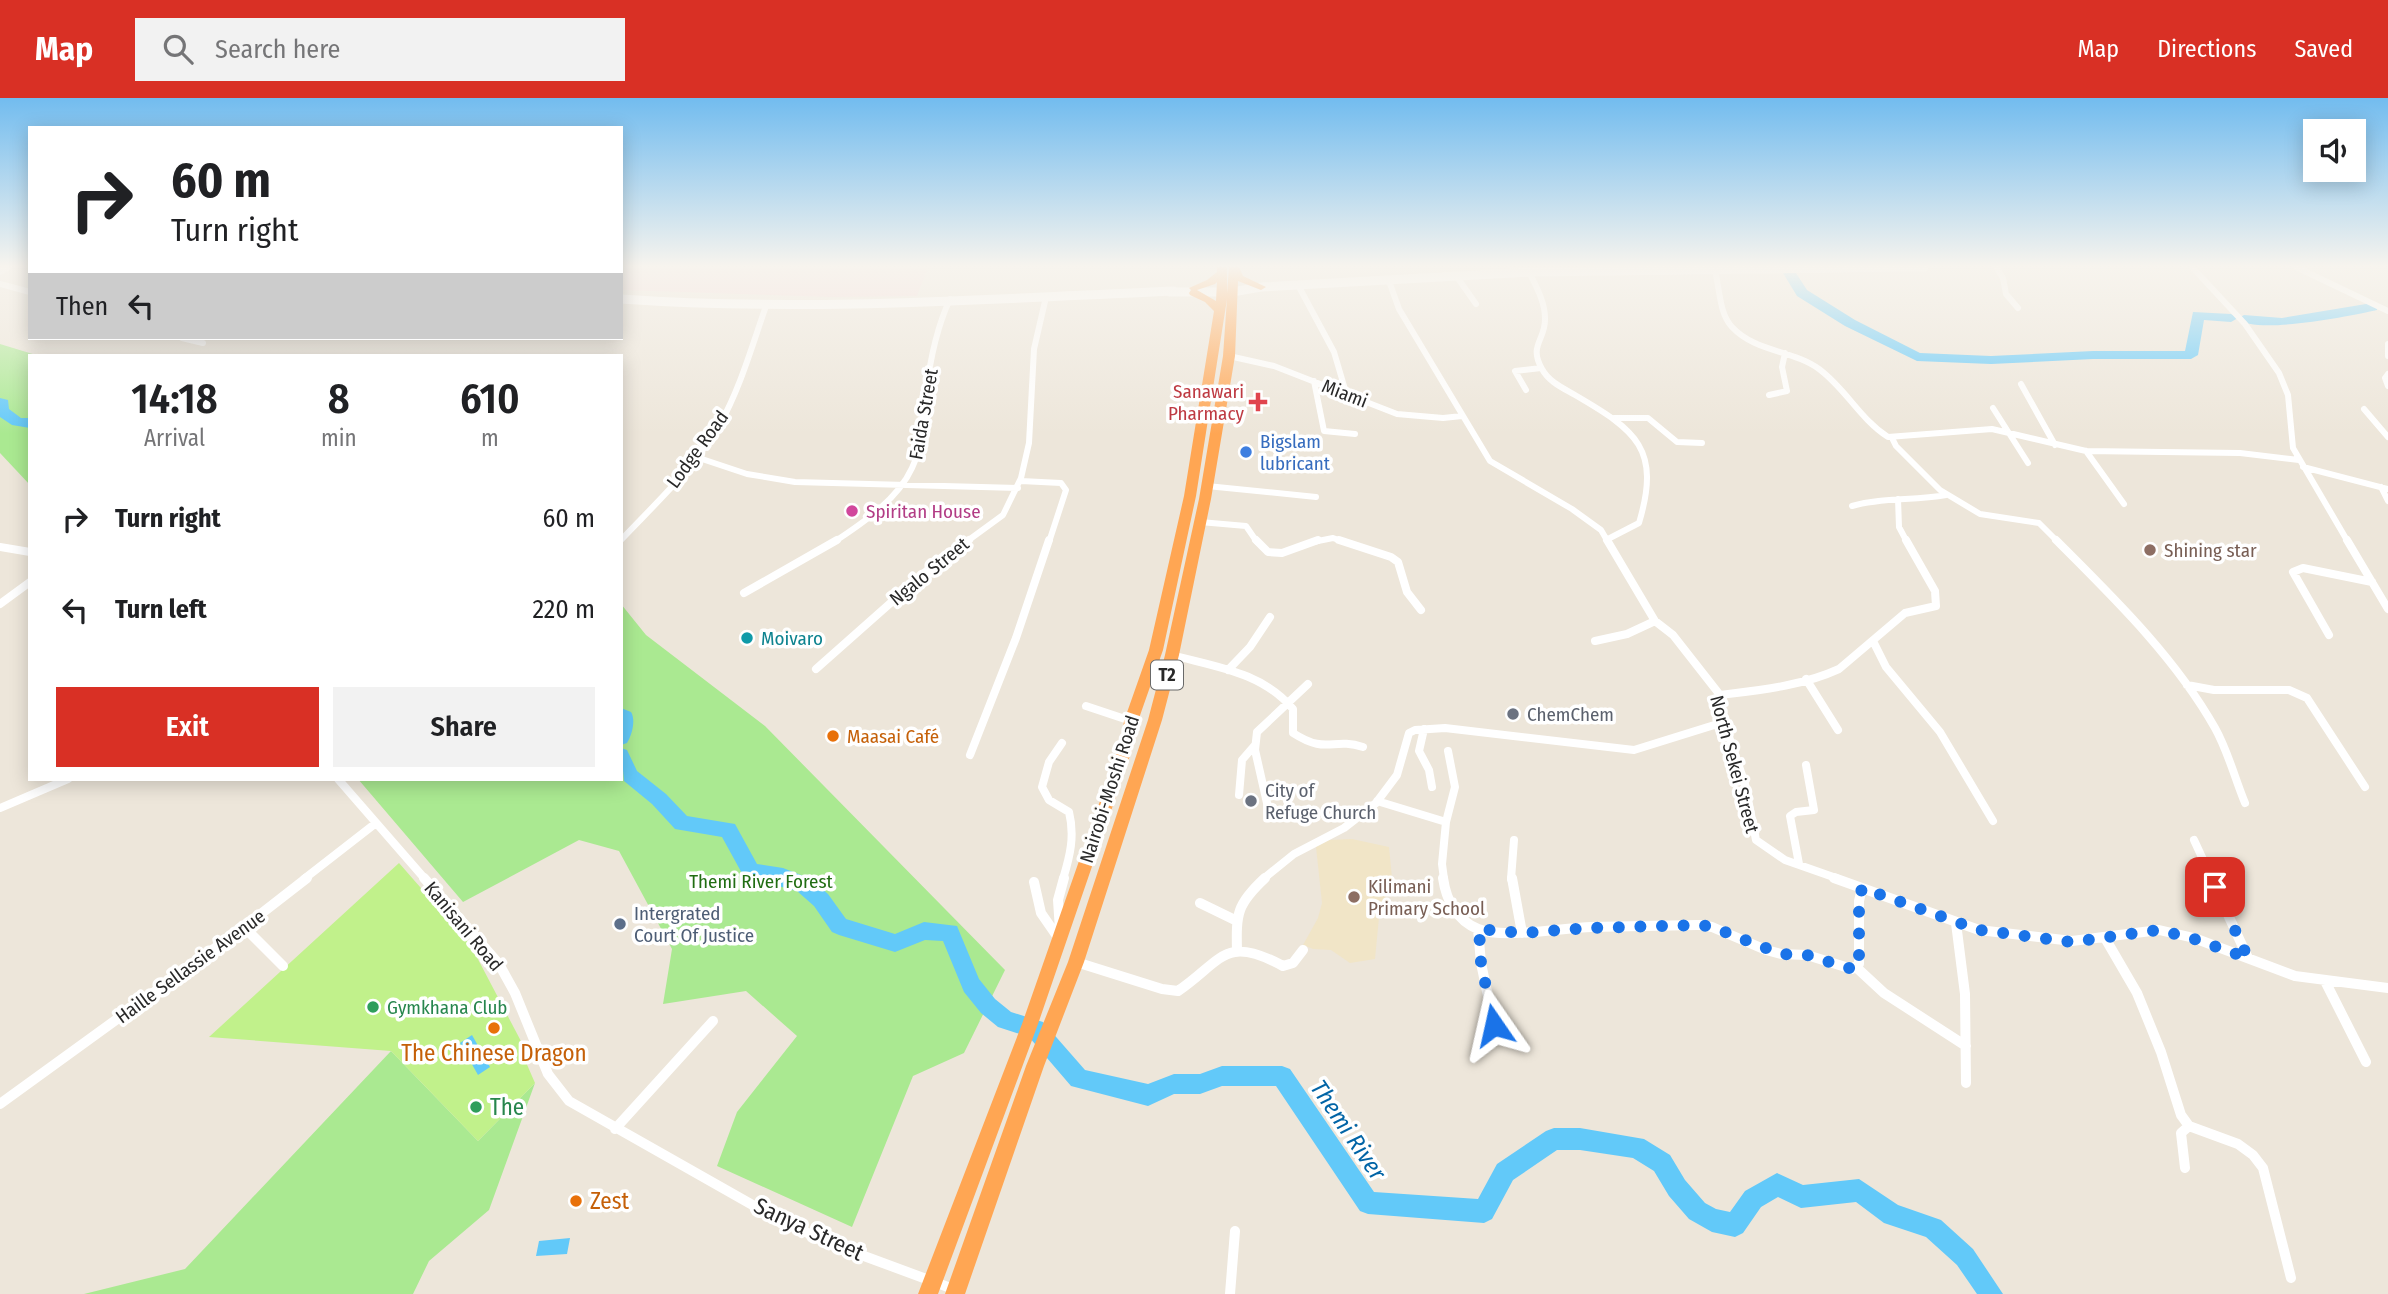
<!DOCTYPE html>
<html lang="en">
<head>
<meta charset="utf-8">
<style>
	body { margin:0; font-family:"Fira Sans Condensed",sans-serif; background:#f2f2f2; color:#202124; height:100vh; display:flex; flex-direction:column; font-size:26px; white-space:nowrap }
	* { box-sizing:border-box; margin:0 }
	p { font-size:23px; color:#757577 }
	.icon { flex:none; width:38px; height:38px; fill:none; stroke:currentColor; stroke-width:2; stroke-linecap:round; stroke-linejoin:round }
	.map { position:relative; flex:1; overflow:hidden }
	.details { position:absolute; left:28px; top:256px; width:595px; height:427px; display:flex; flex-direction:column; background:#fff; border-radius:0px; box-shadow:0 4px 18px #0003 }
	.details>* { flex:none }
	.guide { position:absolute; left:28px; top:28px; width:595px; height:214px; border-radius:0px; box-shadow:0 4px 18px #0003; background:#fff; color:#202124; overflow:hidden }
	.tools { position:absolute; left:2303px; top:21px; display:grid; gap:14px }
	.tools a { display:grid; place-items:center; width:63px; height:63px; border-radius:0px; background:#fff; box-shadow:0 4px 18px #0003; font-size:35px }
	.pin { position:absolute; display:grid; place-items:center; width:60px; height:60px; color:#fff; margin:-30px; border-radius:14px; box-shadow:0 4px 10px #0006 }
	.me { position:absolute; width:77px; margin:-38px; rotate:349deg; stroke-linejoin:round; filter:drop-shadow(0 0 5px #0008) }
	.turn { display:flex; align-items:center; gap:24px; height:147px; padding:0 28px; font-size:32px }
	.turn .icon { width:91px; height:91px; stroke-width:2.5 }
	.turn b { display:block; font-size:49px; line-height:60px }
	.then { display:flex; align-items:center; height:66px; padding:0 28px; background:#0003; gap:14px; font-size:26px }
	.eta { display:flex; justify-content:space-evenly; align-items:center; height:119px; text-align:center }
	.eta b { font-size:42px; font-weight:600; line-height:49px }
	.action { display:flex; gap:14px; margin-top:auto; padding:14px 28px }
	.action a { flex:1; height:80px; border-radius:0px; background:#d93025; color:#fff; font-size:28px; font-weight:600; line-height:80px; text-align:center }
	.action a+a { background:#f2f2f2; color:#202124 }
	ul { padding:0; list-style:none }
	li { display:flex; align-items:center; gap:21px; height:91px; padding:0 28px }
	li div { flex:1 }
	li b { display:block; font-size:26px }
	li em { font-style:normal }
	header { display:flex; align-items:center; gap:42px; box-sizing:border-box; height:98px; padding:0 35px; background:#d93025; color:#fff }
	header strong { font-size:33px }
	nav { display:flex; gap:38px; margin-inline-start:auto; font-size:24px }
	.search { width:490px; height:63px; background:#f2f2f2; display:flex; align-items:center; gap:18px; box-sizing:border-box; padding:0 24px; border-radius:0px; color:#757577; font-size:26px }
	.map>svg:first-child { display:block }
	.education { fill:#f1e5c7 }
	.medical { fill:#f5d6d6 }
	.green { fill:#aae991 }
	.pitch { fill:#c1f18b }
	.water { fill:#62c9f9 }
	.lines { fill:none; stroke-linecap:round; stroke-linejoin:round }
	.river { fill:#62c9f9; fill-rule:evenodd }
	.street-far2 { stroke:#fff; stroke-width:6 }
	.street-far1 { stroke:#fff; stroke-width:8 }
	.street { stroke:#fff; stroke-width:10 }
	.secondary { stroke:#fff; stroke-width:9 }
	.highway { fill:#ffa653; fill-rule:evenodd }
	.route { stroke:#1a73e8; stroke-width:12; stroke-dasharray:0 21.6 }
	.health-dot { fill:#e0444e; stroke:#fff; stroke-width:2.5 }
	.shop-dot { fill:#3f7fe0; stroke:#fff; stroke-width:2.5 }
	.hotel-dot { fill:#d1479c; stroke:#fff; stroke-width:2.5 }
	.education-dot { fill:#8d6e63; stroke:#fff; stroke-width:2.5 }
	.culture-dot { fill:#0f9aa8; stroke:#fff; stroke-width:2.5 }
	.worship-dot { fill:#6b7280; stroke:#fff; stroke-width:2.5 }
	.food-dot { fill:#e8710a; stroke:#fff; stroke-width:2.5 }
	.service-dot { fill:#5c6f8a; stroke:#fff; stroke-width:2.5 }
	.leisure-dot { fill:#2e9e5b; stroke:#fff; stroke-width:2.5 }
	.labels { text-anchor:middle; stroke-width:7; stroke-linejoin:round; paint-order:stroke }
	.shield { fill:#fff; stroke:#696969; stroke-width:2 }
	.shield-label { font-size:18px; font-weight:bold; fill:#292929 }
	.health-label { font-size:19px; fill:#be3a42; stroke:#fff; text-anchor:end }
	.street-label { font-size:19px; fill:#292929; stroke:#fff }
	.shop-label { font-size:19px; fill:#366cbe; stroke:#fff; text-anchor:start }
	.hotel-label { font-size:19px; fill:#b23c85; stroke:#fff; text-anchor:start }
	.education-label { font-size:19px; fill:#785e54; stroke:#fff; text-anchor:start }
	.culture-label { font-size:19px; fill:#0d838f; stroke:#fff; text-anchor:start }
	.worship-label { font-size:19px; fill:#5b616d; stroke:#fff; text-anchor:start }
	.food-label { font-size:19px; fill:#c56008; stroke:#fff; text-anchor:start }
	.park-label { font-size:19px; fill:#216d13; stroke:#fff }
	.service-label { font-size:19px; fill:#4e5e75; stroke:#fff; text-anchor:start }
	.leisure-label { font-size:19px; fill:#27864d; stroke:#fff; text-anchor:start }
	.near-food-label { font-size:23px; fill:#c56008; stroke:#fff }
	.near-leisure-label { font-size:23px; fill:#27864d; stroke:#fff; text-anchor:start }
	.near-street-label { font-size:23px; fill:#292929; stroke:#fff }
	.near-water-label { font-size:24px; font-style:italic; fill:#0164a6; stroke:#fff }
</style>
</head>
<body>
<header>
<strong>Map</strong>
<div class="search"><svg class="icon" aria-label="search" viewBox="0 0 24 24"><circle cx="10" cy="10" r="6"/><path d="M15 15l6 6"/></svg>Search here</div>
<nav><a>Map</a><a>Directions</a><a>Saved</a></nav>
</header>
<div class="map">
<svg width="2388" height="1196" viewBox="0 0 2388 1196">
	<rect width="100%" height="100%" fill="#ede6da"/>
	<path class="education" d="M1352 741 1389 749 1392 780 1389 794 1380 809 1375 861 1350 865 1331 852 1313 851 1303 847 1318 820 1322 805 1316 749 1329 742Z"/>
	<path class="medical" d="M621 169H928L917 198 832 199 621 192Z"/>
	<path class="green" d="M0 246 36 257H30V387L0 355Z
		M621 506 646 537 765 628 1005 872 964 955 913 978 852 1129 717 1068 737 1014 797 938 746 893 663 906 672 851 619 753 579 742 463 804 358 681H621Z
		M391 953 478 1043 535 985 489 1112 429 1163 413 1196H84L185 1171Z"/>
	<path class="pitch" d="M399 765 470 846 523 947 525 962 535 985 478 1043 391 953 209 939Z"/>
	<path class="water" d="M472 937 490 969 478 977 460 945Z
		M570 1140 567 1156 536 1158 539 1143Z"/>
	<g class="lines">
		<path class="river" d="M1789 171 1794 172 1807 192 1855 222 1920 255 1991 258 2093 253H2185L2193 214 2231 216 2238 220 2231 224 2204 222 2198 257 2191 261H2093L1991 266 1917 263 1845 228 1797 198 1783 175Z
			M2372 205 2377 206V212C2351 218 2256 237 2237 221L2244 217 2282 220Z
			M0 300 8 302 9 311 21 320H30V330L12 327 0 319Z
			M621 610 631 614C636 622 632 637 627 645L621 647Z
			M621 650 627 652 637 673 666 696 687 718 735 726 757 766 783 770 811 781 828 796 846 821 895 836 924 824 957 828 979 881 995 901 1011 914 1043 924 1085 972 1148 986 1174 976H1200L1222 968H1282L1290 971 1374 1094 1478 1101 1497 1066 1546 1033 1554 1030H1580L1644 1041 1670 1057 1685 1082 1705 1105 1716 1111 1730 1114 1745 1093 1777 1075 1803 1087 1859 1081 1898 1107 1941 1122 1973 1151 2003 1196H1977L1957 1167 1926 1139 1884 1125 1856 1104 1801 1110 1778 1099 1761 1109 1743 1135 1735 1139 1712 1134 1689 1121 1669 1098 1654 1073 1633 1060 1580 1052H1557L1513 1082 1492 1121 1484 1125 1368 1116 1360 1113 1276 988H1222L1200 996H1174L1148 1008 1071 988 1029 939 998 929 981 915 964 894 943 843 925 842 895 854 839 837 832 834 814 808 797 793 744 779 722 739 675 731 652 706 624 683Z"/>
		<path class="street-far2" d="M1996 169 2003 180 2006 196 2018 210
			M2192 169 2245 226 2279 275 2288 297 2293 350 2348 444
			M2296 169 2388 213
			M1715 173C1720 191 1719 215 1732 229 1755 254 1793 252 1819 271 1846 291 1860 321 1888 339L1992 331 2086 353 2240 355 2299 362
			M0 174 9 169
			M1529 174C1536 188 1545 204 1545 220 1546 242 1528 247 1542 271 1549 284 1563 290 1575 297 1637 333 1661 351 1639 425L1608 441
			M1457 179 1476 206
			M1389 183 1399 211 1490 363 1572 411 1601 432 1608 444
			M0 186 30 194
			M1298 187 1334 254 1347 298
			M182 240 203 245
			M2388 246V258
			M1229 258 1274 268 1397 316 1443 320 1462 318
			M2388 276 2385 280 2388 288
			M1314 283 1324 333 1355 336
			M2021 286 2055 347
			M1526 292 1515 273 1541 270
			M1769 297 1787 293 1782 269 1785 255
			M1993 310 2028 365
			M2364 311 2388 339
			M1614 320H1648L1677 344 1702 345
			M1892 340 1896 348 1940 392 1980 416 2039 425 2058 444
			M2086 353 2124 406
			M696 359 747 376 795 384 1018 390
			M2303 369 2388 391
			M1021 383 1061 385 1066 392 1049 444
			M1207 388 1316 399
			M2381 389 2388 403
			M1898 401 1899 429 1907 444
			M1852 408C1883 399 1914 403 1946 397
			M1200 424 1246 428 1257 444
			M621 442C655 406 693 371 719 328 740 291 752 248 766 208
			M834 444C863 425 898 401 912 370 923 347 924 320 926 295 930 262 936 231 950 201
			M966 444 1003 417 1021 380 1029 345 1034 251 1046 199
			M1313 444 1333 440 1344 444"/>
		<path class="street-far1" d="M1256 442 1268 454 1282 455 1318 442
			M1339 442 1391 459 1398 464 1407 494 1421 512
			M1607 442 1655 523 1673 537 1720 597 1724 624 1745 686 1756 742 1785 762 1839 781
			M2056 442C2113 499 2175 559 2215 630 2228 653 2235 681 2245 705
			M2347 442 2388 511
			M0 449 30 454
			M744 495 837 442
			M0 506 30 484
			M2329 537 2293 474 2303 470 2372 484
			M1595 543 1627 536 1655 523
			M1873 543 1886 569 1940 634 1993 723
			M1172 557C1216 569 1262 574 1293 611V635C1327 657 1332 639 1363 649
			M816 571 930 470 969 442
			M1228 572 1250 549 1270 519
			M1806 581 1838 632
			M2187 587 2214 592H2289L2307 600 2365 689
			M1720 597C1760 592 1802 588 1839 571L1905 515 1936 508 1935 493 1906 442
			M1086 608 1131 623
			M1424 631 1419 653 1429 672 1432 689
			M1062 645 1049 664 1042 689 1049 702 1069 714C1075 738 1070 758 1063 781
			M970 657 1016 540 1049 442
			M338 681 425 781
			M1239 697 1242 662 1255 647
			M1377 703 1446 724 1442 766 1444 781
			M1267 705 1255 652 1257 634 1308 586
			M0 710 68 681
			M1446 724 1455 689 1448 653
			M2194 742 2212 781
			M1799 766 1790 718 1796 714 1814 712 1806 667
			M304 781 376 725
			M1263 781 1294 756 1344 730 1376 705 1397 677 1409 635 1415 632 1445 630 1634 652 1724 624
			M1511 781 1514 742"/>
		<path class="street" d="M424 780 499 866 515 895 548 976 569 1003 779 1122 837 1148 956 1192
			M1443 780C1446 801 1456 822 1478 831 1504 841 1562 830 1591 829 1628 828 1664 828 1700 827L1712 829 1766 852 1781 856 1807 857 1852 871 1859 866V803L1862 790
			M1512 780 1522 835
			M1834 780 1979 832 2072 843 2159 832 2194 840 2295 878 2388 890
			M2211 780 2248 860
			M1034 784 1041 815 1059 841
			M1200 805 1237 823
			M1956 825 1965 896 1966 985
			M244 829 283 868
			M1478 831 1481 865 1494 927
			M1060 832 1058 802 1064 780
			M2105 840 2137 895 2161 954 2181 1017 2189 1028 2238 1046 2253 1057 2263 1070 2291 1180
			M1237 853C1236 815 1237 806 1265 780
			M1076 864 1162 891 1178 893C1222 863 1224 836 1283 868L1293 865 1303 852
			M1857 870 1884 895 1966 948
			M2325 883 2366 964
			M0 1006 244 829 307 780
			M615 1031 713 923
			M2185 1070 2181 1035 2189 1028
			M1230 1196 1235 1133"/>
		<path class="secondary" d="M1170 194H1232L1261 189 1532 174 1924 169
			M621 201C805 214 990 201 1174 193"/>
		<path class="highway" d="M1217 169H1227V195L1229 169H1239L1243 178 1266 189 1261 192 1238 183 1235 258 1211 401 1179 557 1162 622 1084 864 1044 968 965 1196H945L1026 968 1068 864 1148 622 1165 557 1199 401 1223 258 1227 201 1196 398 1163 552 1138 623 1135 643 1038 926 938 1196H918L1022 926 1121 643 1124 623 1149 552 1184 398 1214 213 1205 204 1190 197 1189 195 1191 192 1189 190 1207 182 1217 174ZM1217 184 1216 203 1197 192 1215 186Z"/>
	</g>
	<linearGradient id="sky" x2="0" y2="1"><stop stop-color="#72bcef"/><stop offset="0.5" stop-color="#f7f4ee"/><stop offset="1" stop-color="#f7f4ee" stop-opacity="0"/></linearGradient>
	<rect width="2388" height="336" fill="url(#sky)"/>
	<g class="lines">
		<path class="route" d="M1494 927 1481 865 1479 831 1522 835 1589 830 1700 827 1712 829 1781 856 1807 857 1852 871 1857 870 1859 866V803L1862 790 1979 832 2072 844 2159 832 2194 841 2248 860 2215 789"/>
	</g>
	<path class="health-dot" d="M1254.5 293.5h7v7h7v7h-7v7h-7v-7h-7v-7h7z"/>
	<circle class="shop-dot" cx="1246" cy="354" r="7"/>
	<circle class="hotel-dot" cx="852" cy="413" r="7"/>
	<g class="education-dot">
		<circle cx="2150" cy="452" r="7"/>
		<circle cx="1354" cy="799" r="7"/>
	</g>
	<circle class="culture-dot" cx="747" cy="540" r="7"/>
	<g class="worship-dot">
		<circle cx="1513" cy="616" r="7"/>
		<circle cx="1251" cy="703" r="7"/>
	</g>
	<g class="food-dot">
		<circle cx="833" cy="638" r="7"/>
		<circle cx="494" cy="930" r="7"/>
		<circle cx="576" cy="1103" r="7"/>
	</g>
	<circle class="service-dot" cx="620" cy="826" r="7"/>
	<g class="leisure-dot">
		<circle cx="373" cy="909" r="7"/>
		<circle cx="476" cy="1009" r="7"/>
	</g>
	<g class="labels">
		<rect class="shield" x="1151" y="562.5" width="32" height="29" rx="5"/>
		<g class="shield-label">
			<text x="1167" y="583">T2</text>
		</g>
		<g class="health-label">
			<text x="1244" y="300">Sanawari<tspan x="1244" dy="22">Pharmacy</tspan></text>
		</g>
		<g class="street-label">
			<text transform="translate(1345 295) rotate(21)" y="7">Miami</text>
			<text transform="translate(923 316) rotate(-80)" y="7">Faida Street</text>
			<text transform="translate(697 351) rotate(-54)" y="7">Lodge Road</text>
			<text transform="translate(929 473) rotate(-39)" y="7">Ngalo Street</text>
			<text transform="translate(1735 666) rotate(75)" y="7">North Sekei Street</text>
			<text transform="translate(1109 691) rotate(-72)" y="7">Nairobi-Moshi Road</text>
			<text transform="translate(464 828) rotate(50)" y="7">Kanisani Road</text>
			<text transform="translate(190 868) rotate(-36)" y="7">Haille Sellassie Avenue</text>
		</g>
		<g class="shop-label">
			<text x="1260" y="350">Bigslam<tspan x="1260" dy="22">lubricant</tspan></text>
		</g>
		<g class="hotel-label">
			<text x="866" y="420">Spiritan House</text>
		</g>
		<g class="education-label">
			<text x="2164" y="459">Shining star</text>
			<text x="1368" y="795">Kilimani<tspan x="1368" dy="22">Primary School</tspan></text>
		</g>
		<g class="culture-label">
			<text x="761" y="547">Moivaro</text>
		</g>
		<g class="worship-label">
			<text x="1527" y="623">ChemChem</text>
			<text x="1265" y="699">City of<tspan x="1265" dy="22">Refuge Church</tspan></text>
		</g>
		<g class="food-label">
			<text x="847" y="645">Maasai Café</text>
		</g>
		<g class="park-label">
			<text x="761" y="790">Themi River Forest</text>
		</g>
		<g class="service-label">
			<text x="634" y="822">Intergrated<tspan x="634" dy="22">Court Of Justice</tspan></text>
		</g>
		<g class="leisure-label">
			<text x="387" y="916">Gymkhana Club</text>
		</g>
		<g class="near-food-label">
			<text x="494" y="963">The Chinese Dragon</text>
			<text x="590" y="1111" text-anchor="start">Zest</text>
		</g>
		<g class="near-leisure-label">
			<text x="490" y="1017">The</text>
		</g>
		<g class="near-street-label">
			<text transform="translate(809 1131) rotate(25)" y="8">Sanya Street</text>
		</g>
		<g class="near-water-label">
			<text transform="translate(1348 1032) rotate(56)" y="8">Themi River</text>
		</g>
	</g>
</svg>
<div class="tools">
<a><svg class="icon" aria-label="sound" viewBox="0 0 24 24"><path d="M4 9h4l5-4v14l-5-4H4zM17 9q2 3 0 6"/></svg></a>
</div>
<div class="pin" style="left:2215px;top:789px;background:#d93025"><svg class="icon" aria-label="arrive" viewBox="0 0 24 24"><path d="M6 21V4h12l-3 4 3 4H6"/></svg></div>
<svg class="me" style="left:1494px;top:927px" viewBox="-20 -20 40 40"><path d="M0-17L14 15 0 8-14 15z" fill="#1a73e8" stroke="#fff" stroke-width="4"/></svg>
<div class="guide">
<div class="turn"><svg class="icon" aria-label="right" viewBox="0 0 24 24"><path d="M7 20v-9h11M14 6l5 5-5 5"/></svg><div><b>60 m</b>Turn right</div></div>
<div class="then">Then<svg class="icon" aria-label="left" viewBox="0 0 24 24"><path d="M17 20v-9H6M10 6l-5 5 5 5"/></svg></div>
</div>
<section class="details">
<div class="eta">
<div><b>14:18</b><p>Arrival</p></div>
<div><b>8</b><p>min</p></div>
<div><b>610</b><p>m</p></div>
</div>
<ul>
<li><svg class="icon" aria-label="right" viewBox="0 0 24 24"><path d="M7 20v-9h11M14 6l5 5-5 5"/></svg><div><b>Turn right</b></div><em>60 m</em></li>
<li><svg class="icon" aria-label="left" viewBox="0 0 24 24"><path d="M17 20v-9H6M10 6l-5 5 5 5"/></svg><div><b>Turn left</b></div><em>220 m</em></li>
</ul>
<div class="action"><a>Exit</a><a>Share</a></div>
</section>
</div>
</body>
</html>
